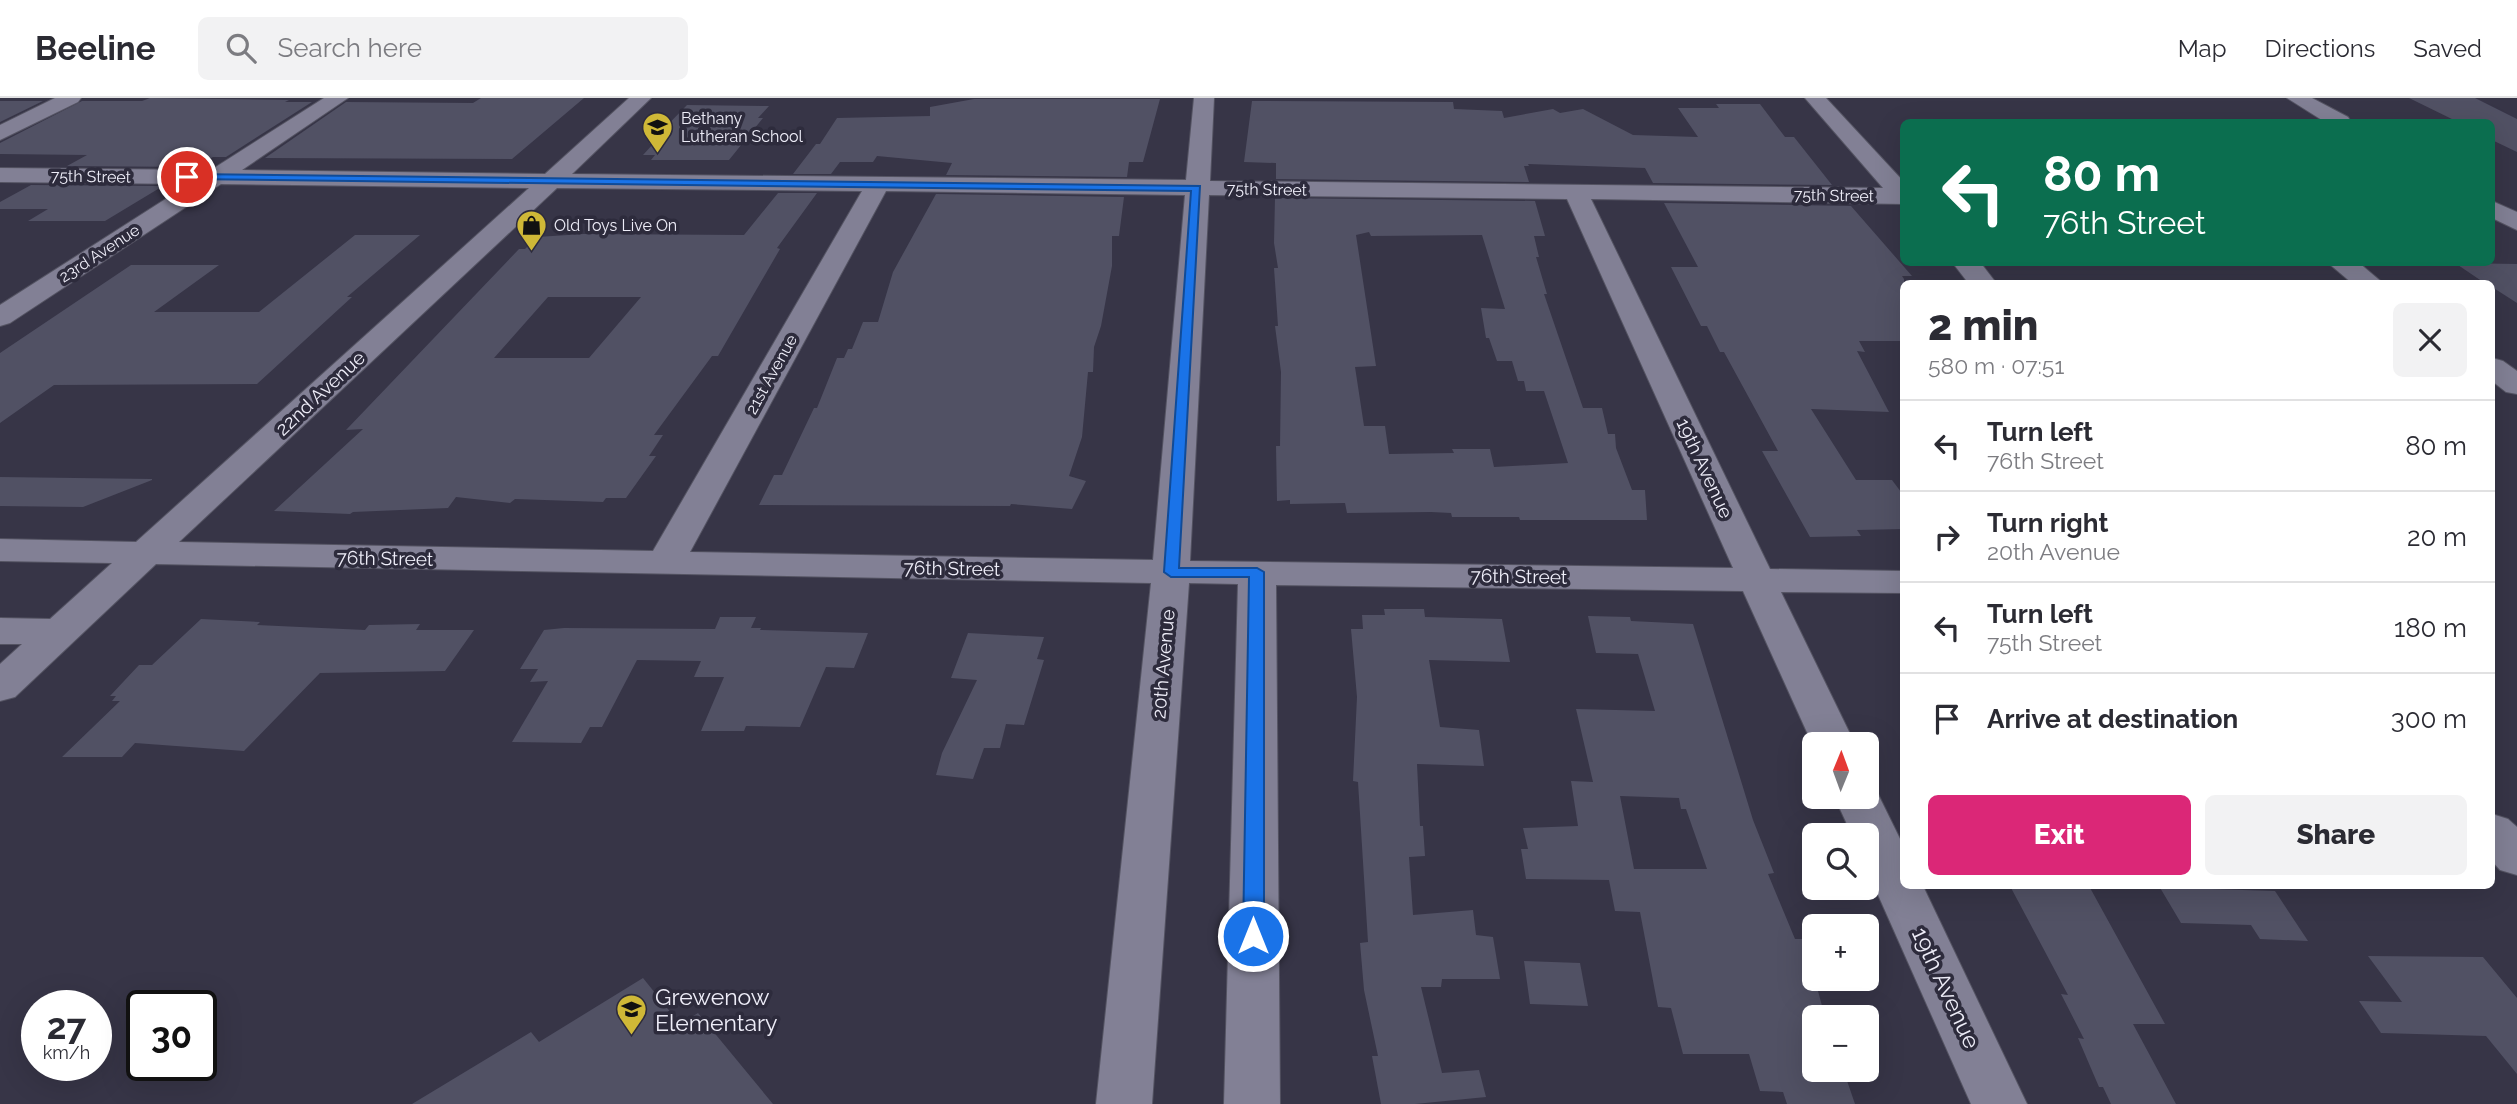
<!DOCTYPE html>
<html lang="en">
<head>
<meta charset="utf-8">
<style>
	body { margin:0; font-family:Raleway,sans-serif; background:#f2f2f3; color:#2b2b33; height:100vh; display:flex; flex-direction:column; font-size:26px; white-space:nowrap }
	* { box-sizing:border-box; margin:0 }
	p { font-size:23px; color:#7c7c81 }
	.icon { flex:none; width:38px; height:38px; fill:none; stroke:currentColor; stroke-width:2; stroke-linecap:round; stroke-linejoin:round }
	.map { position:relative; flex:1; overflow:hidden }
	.side { position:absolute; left:1900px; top:182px; width:595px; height:609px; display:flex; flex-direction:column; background:#fff; border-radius:10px; box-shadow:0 7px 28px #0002 }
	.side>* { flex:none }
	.hud { position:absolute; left:1900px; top:21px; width:595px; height:147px; border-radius:10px; box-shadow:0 7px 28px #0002; background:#0b6e4f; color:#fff; overflow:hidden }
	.needle { width:46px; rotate:1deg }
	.buttons { position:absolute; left:1802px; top:634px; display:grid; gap:14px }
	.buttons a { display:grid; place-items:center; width:77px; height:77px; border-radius:10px; background:#fff; box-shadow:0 7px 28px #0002; font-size:35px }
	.speed { position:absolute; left:21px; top:892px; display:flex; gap:14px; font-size:35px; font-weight:700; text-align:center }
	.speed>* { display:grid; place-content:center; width:91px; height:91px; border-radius:50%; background:#fff; box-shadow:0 7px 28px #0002; line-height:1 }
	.speed small { font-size:18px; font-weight:400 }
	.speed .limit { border:4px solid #111; border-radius:10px; background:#fff; color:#111 }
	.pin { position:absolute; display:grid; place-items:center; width:60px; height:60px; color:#fff; margin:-30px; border:4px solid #fff; border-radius:50%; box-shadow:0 2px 7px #0007 }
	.me { position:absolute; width:77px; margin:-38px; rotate:0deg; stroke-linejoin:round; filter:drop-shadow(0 0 5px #0008) }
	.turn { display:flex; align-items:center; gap:24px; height:147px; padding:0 28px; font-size:32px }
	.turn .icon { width:91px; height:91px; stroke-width:2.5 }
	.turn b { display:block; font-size:49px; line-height:60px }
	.round { display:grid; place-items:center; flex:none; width:74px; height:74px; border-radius:10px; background:#f2f2f3 }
	.summary { display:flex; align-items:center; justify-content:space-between; height:119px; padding:0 28px }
	h1 { font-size:42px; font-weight:800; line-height:52px }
	.button { display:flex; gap:14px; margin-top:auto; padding:14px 28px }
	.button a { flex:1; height:80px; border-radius:10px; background:#db2777; color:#fff; font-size:28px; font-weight:800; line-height:80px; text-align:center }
	.button a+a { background:#f2f2f3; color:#2b2b33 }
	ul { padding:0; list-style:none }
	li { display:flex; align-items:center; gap:21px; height:91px; padding:0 28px; border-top:2px solid #e1e1e2 }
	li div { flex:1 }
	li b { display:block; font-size:26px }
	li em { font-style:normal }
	header { display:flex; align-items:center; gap:42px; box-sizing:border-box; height:98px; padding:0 35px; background:#fff; border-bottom:2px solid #e1e1e2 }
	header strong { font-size:33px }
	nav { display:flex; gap:38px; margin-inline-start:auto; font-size:24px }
	.search { width:490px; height:63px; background:#f2f2f3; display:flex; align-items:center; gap:18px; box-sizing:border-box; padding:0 24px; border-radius:10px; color:#7c7c81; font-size:26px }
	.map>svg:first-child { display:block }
	.building { fill:#515164; fill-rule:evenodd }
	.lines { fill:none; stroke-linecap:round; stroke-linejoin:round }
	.minor-casing { stroke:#545362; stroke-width:2 }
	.minor { fill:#828095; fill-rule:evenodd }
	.route { fill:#1a73e8; stroke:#114b97; stroke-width:2 }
	.labels { text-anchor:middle; stroke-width:7; stroke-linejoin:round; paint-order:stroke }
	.far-poi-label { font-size:16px; fill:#eeedf8; stroke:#2d2b3c; text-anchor:start }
	.far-street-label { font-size:16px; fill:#eeedf8; stroke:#2d2b3c }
	.street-label { font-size:19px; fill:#eeedf8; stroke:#2d2b3c }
	.near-street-label { font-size:23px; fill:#eeedf8; stroke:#2d2b3c }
	.near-poi-label { font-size:23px; fill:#eeedf8; stroke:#2d2b3c; text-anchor:start }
</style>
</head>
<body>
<header>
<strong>Beeline</strong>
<div class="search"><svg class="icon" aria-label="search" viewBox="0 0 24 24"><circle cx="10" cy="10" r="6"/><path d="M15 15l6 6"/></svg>Search here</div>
<nav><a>Map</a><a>Directions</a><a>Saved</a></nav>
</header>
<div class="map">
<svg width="2517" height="1006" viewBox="0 0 2517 1006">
	<rect width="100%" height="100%" fill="#373547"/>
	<path class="building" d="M150 0 289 2 285 4H312L226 59H213L195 69 67 68 87 57 0 56V45L82 3H142Z
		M481 0H584L512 61 265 60 346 4 473 5Z
		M2409 0H2475L2517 21V54L2492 42V24H2458Z
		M974 1H1160L1143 64H1129L1127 79 946 77 952 65 877 58 873 64H840L831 76H793L816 46H820L837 20 930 18V9Z
		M0 3H43L0 24Z
		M1252 3 1453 4 1454 11 1502 13 1504 20 1553 11 1560 15 1583 11 1633 37 1698 39 1678 10H1719L1716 6H1760L1785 39H1794L1832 87 1653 85 1645 70 1528 66 1529 68H1524L1529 84 1276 81V65L1244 64Z
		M687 7 769 8 758 20H763L729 62H651L655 57H643L653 46H649Z
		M31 87 163 88 105 123H28L48 111H0V104Z
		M778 95H817L777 150 780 151 718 258H712L654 337H663L649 358H656L626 400H606L603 404 515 401 510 405 456 399 448 410 353 414 350 416 274 413 363 331 346 332 519 151H525L537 139 583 136 744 137ZM548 199H641L589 260H494Z
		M936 96 1124 99 1119 138H1112V168L1101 228 1094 249 1093 274H1088L1082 339 1069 378 1086 383 1072 411 1011 406 1010 408 759 407 774 377H782L814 310H817L837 260H844L848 251H852L863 224H878L893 174Z
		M1275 100 1535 103 1545 138H1534L1539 159H1536L1547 196H1544L1583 310H1602L1608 336H1615L1616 350 1632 392H1645L1647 422H1520L1519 419H1452L1451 415 1431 414 1347 415 1345 405 1290 406V402L1277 403 1276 348H1280L1281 274 1275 228H1278L1274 170H1278L1274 145ZM1369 134 1371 138 1482 137 1505 211 1481 210 1486 240H1489L1497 263H1512L1518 283H1524L1526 293H1544L1568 365 1494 369 1490 351H1452L1454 355 1389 356 1385 328H1364L1355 269 1376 268 1356 137Z
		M1664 105 1851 108 1912 178H1902L1904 181V243H1859L1865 254 1857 253 1889 314 1811 311 1856 382H1892L1904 398V431L1857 432 1861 438 1810 439 1762 353H1778L1724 254H1720L1707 228H1701L1671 169H1698Z
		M355 137H420L347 199H352L257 286 54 287 0 325V255L131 167H219L154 214H259Z
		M2455 165 2517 166V205L2492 189V186H2486Z
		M0 379 152 381V382L83 409 0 408Z
		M1384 511H1424L1425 519 1502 521 1510 564 1429 562 1440 629 1479 632 1484 668 1417 666 1420 728H1423L1425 758 1409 759 1413 817 1473 812 1476 837 1493 839 1500 881H1442L1441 889H1421L1442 975 1479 972 1486 999 1415 1006H1381L1372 958H1378L1364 892 1360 845 1368 844 1358 684 1353 683 1357 599 1351 531H1363L1362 517H1385Z
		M1588 518 1630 519 1631 523 1693 526 1753 722 1774 775 1768 776 1795 841H1804L1825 919H1815V971H1843L1855 1006H1787L1783 994 1760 993 1749 956H1683L1671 910 1658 909 1640 814 1615 813 1609 782 1526 781 1521 751H1528L1523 730 1578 728 1571 683 1593 684 1576 611 1655 613 1638 556 1596 555ZM1620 698 1679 700 1681 711H1686L1707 771H1634Z
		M720 519H756L751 530H761L760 532 868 535 854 570 826 569 800 629 746 628 744 633H701L724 579H694L701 563 637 562 602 629H590L581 645 512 644 548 583 530 584 538 571H520L544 532 564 530 715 531Z
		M201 521 260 524 257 527 365 532 369 527 420 526 416 532H474L445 573 320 575 244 653 135 645 122 659H62L120 603H112L116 598H110L139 567H152Z
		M968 535 1044 539 1037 561 1044 562 1024 627 1006 626 1000 650H984L973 681 936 677 942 655 977 582 951 580Z
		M2010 788H2089L2165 926H2133L2176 1006H2111L2103 989H2099L2078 940 2084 941 2061 896 2068 897Z
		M2159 788H2210L2212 791 2275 793 2308 843 2260 841 2251 827 2181 825Z
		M2368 858 2483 859 2517 900V976L2486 938 2381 935 2359 903 2402 904Z
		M1524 863 1580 865 1588 908 1530 906Z
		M643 880 680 926 698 915 773 1006H412L531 934 539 944Z"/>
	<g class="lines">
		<defs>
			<path id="minor" d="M55 0H81L78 4 0 42V27Z
				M324 0H348L242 72 545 76 629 0H651L572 76 1186 82 1194 0H1214L1210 83 1883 90 1805 0H1826L1904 84V106L1591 101 1770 471 1904 473V495L1781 494 1855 646H1815V652L1743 493 1276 487 1280 1006H1224L1238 486 1189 485 1152 1006H1096L1151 485 156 466 15 599 0 603V566L22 546H0V520L50 521 112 465 0 463V441L136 444 529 90 221 86 10 225 0 228V207L189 86 0 84V70L211 72ZM557 90 862 93 653 453 179 444ZM886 93 1185 97 1153 462 690 454ZM1209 97 1567 101 1733 470 1190 463Z
				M2287 0H2312L2348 19 2351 24H2325Z
				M2492 103 2517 114V132L2492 120Z
				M1952 164H1980L1997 186H1969Z
				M2327 164H2358L2384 186H2353Z
				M2492 260 2503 263 2517 273V296L2506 294 2492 283Z
				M1867 685 1873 686 1904 749V788H1923L2027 1006H1971L1867 772V737H1852L1834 698H1867Z
				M2492 716 2508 721 2517 729V777L2500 772 2492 763Z"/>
		</defs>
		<use href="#minor" class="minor-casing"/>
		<use href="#minor" class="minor"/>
	</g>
	<path class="route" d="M187 76 1200 88 1179 470H1257L1264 474V838L1261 844 1253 846 1246 844 1243 838 1249 479H1171L1164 474 1191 93 184 81 183 79Z"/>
	<defs>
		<symbol id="school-pin" viewBox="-11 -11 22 30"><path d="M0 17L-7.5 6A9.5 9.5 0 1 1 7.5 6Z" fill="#cfb837" stroke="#2d2b3c"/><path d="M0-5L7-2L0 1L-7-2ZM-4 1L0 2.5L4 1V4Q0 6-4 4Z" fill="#111"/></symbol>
		<symbol id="shop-pin" viewBox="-11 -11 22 30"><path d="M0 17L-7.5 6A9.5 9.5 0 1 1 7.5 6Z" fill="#cfb837" stroke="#2d2b3c"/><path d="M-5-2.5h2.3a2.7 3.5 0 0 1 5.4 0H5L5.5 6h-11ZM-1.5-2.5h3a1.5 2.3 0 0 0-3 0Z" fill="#111"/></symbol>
	</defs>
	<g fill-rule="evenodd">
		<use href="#school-pin" x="640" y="12" width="35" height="47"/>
		<use href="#shop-pin" x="514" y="110" width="35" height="47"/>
		<use href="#school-pin" x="614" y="894" width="35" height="47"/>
	</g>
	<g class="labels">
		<g class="far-poi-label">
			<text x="681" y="26">Bethany<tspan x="681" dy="18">Lutheran School</tspan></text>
			<text x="554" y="133">Old Toys Live On</text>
		</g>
		<g class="far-street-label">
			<text transform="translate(91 78) rotate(1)" y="6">75th Street</text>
			<text transform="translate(1267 91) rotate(1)" y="6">75th Street</text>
			<text transform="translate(1834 97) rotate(1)" y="6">75th Street</text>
			<text transform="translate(99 155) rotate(-33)" y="6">23rd Avenue</text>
			<text transform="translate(771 276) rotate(-61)" y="6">21st Avenue</text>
		</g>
		<g class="street-label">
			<text transform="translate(320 295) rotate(-43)" y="7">22nd Avenue</text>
			<text transform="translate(1705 370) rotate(65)" y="7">19th Avenue</text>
			<text transform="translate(385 460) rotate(1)" y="7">76th Street</text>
			<text transform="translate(952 470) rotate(1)" y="7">76th Street</text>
			<text transform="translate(1519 478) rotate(1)" y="7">76th Street</text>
			<text transform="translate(1163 566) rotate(-85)" y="7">20th Avenue</text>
		</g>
		<g class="near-street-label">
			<text transform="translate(1946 890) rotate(65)" y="8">19th Avenue</text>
		</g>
		<g class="near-poi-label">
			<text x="655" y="907">Grewenow<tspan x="655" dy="26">Elementary</tspan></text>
		</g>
	</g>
</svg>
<div class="buttons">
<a><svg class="needle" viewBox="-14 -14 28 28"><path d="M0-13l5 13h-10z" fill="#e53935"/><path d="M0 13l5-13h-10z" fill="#7c7c81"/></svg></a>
<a><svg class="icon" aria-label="search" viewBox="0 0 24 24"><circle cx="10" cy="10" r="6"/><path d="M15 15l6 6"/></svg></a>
<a>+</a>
<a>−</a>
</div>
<div class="speed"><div>27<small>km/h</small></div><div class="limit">30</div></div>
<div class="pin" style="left:187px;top:79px;background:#d93025"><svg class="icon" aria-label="arrive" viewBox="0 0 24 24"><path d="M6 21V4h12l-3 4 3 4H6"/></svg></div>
<svg class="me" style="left:1253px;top:838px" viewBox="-20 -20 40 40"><circle r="17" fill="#1a73e8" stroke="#fff" stroke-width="3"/><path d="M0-11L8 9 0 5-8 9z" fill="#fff"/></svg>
<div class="hud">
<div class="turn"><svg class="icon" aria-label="left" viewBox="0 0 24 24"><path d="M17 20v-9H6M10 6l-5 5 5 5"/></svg><div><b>80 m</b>76th Street</div></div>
</div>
<section class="side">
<div class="summary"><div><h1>2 min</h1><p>580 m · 07:51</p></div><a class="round"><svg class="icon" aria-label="close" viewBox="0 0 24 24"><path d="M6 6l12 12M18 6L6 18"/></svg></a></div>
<ul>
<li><svg class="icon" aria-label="left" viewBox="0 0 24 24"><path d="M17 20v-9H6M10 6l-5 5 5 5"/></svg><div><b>Turn left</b><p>76th Street</p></div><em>80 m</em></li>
<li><svg class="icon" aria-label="right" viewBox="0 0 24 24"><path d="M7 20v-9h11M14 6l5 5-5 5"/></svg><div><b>Turn right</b><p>20th Avenue</p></div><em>20 m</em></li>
<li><svg class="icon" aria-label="left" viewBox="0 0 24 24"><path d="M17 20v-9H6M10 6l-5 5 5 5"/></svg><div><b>Turn left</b><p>75th Street</p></div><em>180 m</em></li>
<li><svg class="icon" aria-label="arrive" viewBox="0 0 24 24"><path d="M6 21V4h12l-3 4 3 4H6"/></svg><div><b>Arrive at destination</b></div><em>300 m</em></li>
</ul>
<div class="button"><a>Exit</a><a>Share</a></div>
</section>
</div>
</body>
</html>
